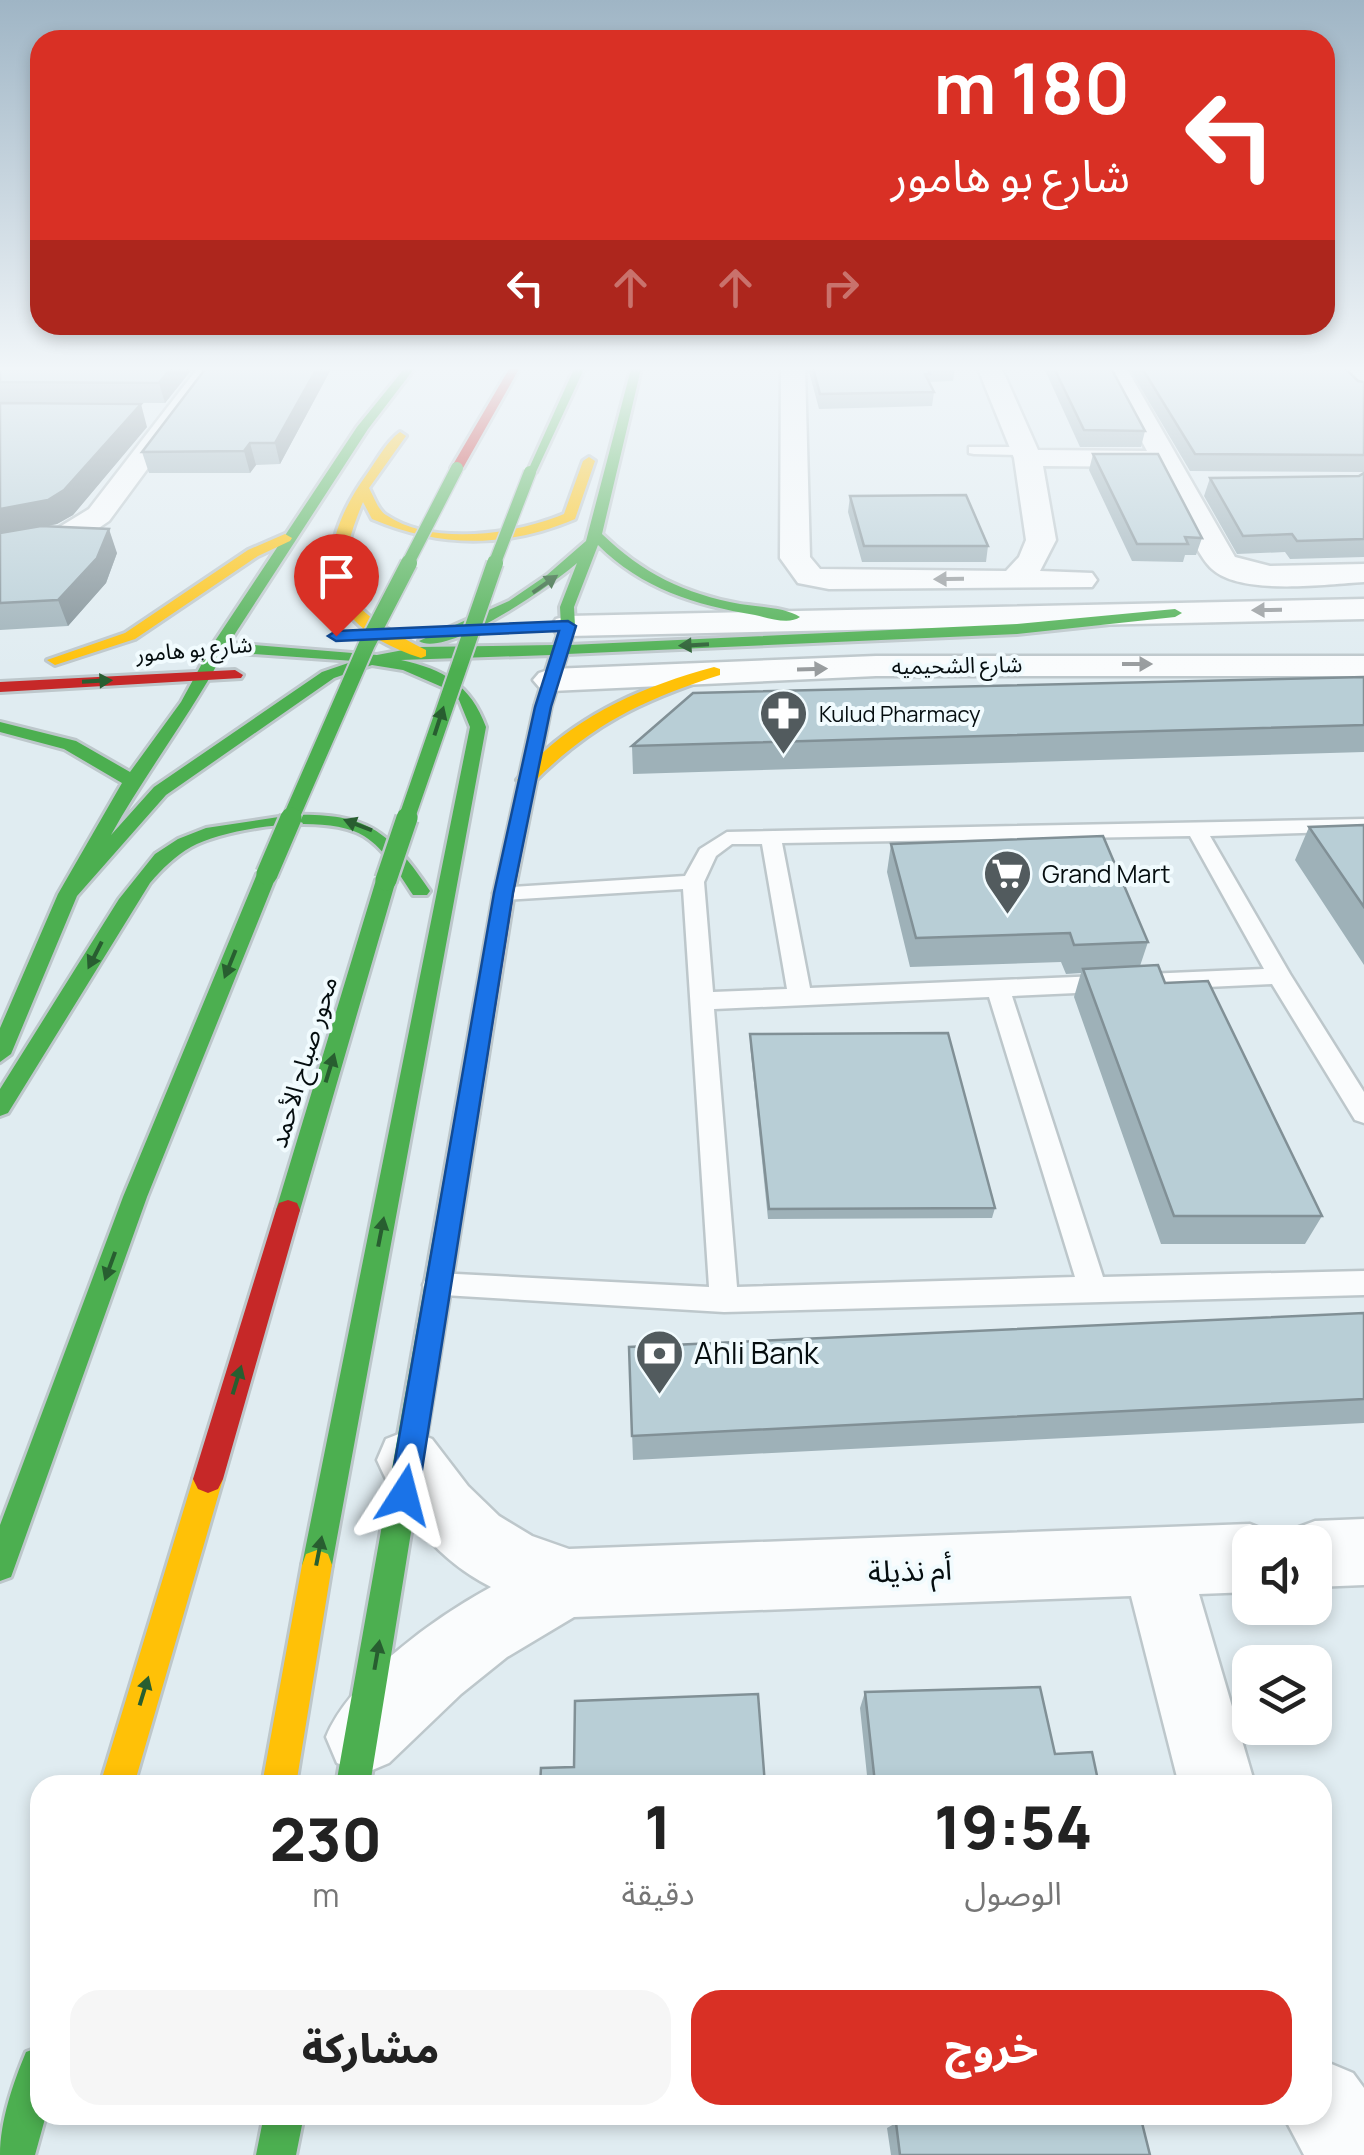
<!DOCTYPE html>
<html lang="ar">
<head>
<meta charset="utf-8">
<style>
	body { margin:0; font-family:Manrope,"Noto Sans Arabic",sans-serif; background:#f6f6f6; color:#222; direction:rtl; height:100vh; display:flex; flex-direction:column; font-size:38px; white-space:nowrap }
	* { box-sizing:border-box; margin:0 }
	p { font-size:32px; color:#767676 }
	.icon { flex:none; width:55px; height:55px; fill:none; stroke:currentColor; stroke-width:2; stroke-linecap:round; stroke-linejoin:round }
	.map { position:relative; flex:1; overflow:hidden; direction:ltr }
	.sheet { position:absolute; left:30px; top:1775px; width:1302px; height:350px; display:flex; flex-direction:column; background:#fff; border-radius:30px; box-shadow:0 5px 15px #0003; direction:rtl }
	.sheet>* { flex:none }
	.guide { position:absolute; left:30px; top:30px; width:1305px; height:305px; border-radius:30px; box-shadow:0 5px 15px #0003; direction:rtl; background:#d93025; color:#fff; overflow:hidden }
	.tools { position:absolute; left:1232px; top:1525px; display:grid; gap:20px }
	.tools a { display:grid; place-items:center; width:100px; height:100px; border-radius:20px; background:#fff; box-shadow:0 5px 15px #0003; font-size:50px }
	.pin { position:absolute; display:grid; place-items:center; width:85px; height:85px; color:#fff; margin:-102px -42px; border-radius:50% 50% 50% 0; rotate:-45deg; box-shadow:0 0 10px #0007 }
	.pin .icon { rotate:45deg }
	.me { position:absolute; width:110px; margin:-55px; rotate:9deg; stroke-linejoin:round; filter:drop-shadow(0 0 8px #0008) }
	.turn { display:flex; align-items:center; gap:35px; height:210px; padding:0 40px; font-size:45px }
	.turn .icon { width:130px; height:130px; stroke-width:2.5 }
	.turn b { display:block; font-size:70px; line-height:85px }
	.lanes { display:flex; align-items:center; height:95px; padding:0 40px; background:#0003; justify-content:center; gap:50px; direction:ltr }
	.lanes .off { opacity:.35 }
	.eta { display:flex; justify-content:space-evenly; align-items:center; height:170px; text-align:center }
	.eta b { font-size:60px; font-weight:800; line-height:70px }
	.cta { display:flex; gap:20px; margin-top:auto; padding:20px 40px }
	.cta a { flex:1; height:115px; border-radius:30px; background:#d93025; color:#fff; font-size:40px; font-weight:800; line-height:115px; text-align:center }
	.cta a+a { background:#f6f6f6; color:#222 }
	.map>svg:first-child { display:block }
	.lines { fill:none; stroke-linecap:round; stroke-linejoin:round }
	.lane-casing { stroke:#bdc7cb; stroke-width:5 }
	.street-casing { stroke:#bdc7cb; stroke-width:5 }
	.fast-casing { stroke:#bdc7cb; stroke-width:6 }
	.slow-casing { stroke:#bdc7cb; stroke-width:6 }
	.jam-casing { stroke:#bdc7cb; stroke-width:6 }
	.lane { fill:#fafcfd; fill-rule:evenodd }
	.street { fill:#fafcfd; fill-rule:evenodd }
	.fast { fill:#4caf50; fill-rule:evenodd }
	.slow { fill:#ffc107; fill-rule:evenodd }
	.jam { fill:#c62828; fill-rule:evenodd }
	.fast-bridge-far2-casing { stroke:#bdc7cb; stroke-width:15; stroke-linecap:butt }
	.fast-bridge-far1-casing { stroke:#bdc7cb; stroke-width:20; stroke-linecap:butt }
	.fast-bridge-casing { stroke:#bdc7cb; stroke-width:26; stroke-linecap:butt }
	.fast-bridge-far2 { stroke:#4caf50; stroke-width:12 }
	.fast-bridge-far1 { stroke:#4caf50; stroke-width:16 }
	.fast-bridge { stroke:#4caf50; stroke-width:21 }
	.wall { fill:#9eb1b8 }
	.shaded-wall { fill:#819096 }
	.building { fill:#b8ced6; stroke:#819096; stroke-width:2.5 }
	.oneway { fill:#989c9e }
	.oneway2 { fill:#285e30 }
	.route { fill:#1a73e8; stroke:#114b97; stroke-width:2.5 }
	.labels { text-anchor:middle; stroke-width:8; stroke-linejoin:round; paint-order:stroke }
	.far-street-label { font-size:22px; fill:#050d0f; stroke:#f1fbfe }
	.far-poi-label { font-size:22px; fill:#050d0f; stroke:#f1fbfe; text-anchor:start }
	.poi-label { font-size:25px; fill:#050d0f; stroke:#f1fbfe; text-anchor:start }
	.street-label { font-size:25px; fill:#050d0f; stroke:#f1fbfe }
	.near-poi-label { font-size:30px; fill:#050d0f; stroke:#f1fbfe; text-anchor:start }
	.near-street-label { font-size:30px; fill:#050d0f; stroke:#f1fbfe }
</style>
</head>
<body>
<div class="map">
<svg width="1364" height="2155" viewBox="0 0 1364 2155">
	<rect width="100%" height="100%" fill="#e0ecf1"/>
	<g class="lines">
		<defs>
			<path id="lane" d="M969 447H1024L1031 451 1024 455 974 454 969 453Z
				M1364 819V831L1210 836 1290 974 1364 1092V1123L1355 1120 1272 984 1012 996 1103 1277 1364 1271V1295L724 1312 427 1294 423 1285 427 1276 437 1273 709 1287 683 889 504 900 493 893 496 888 685 876 700 849 727 832ZM1190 836 1264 969 810 988 782 843ZM732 844H762L787 989 713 992 704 882 716 856ZM989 997 1075 1277 737 1287 714 1009Z"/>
			<path id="street" d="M197 369H221L109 521 78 542 0 556V538L58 528 89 509Z
				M781 369H805L810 557 820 569 1006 571 1019 557 1026 540 1014 458 978 369H1002L1038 450 1147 451 1103 369H1127L1235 557 1270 566 1364 564V582C1327 584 1241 596 1212 569 1195 554 1168 490 1156 467L1043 466 1056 540 1040 571 1092 573 1097 580 1092 587 829 589 798 583 780 558Z
				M1364 599V619L568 636 556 633 551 626 556 619 568 616Z
				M876 656H1364V676H876L551 691 539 687 533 680 539 673 551 669Z
				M409 1430 432 1439 468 1486 499 1516 532 1536 569 1549 1250 1524 1274 1534 1277 1542H1250V1592L1199 1594 1255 1785H1179L1131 1596 574 1617 507 1657 461 1694 389 1763 363 1774 337 1763 326 1737C350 1678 436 1617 491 1587 439 1561 400 1513 377 1460L386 1439Z
				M1364 1519V1585L1315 1587V1542H1286L1291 1530 1315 1521Z
				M1322 2060 1353 2073 1364 2088V2155H1304L1283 2115H1322Z"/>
			<path id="fast" d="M404 369H414L368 429 229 643 377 655 419 647 554 645 561 626 560 607 577 563C554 584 445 659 419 641L509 601 547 575 586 541 631 369H641L602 534C642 573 685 594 740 604 758 607 785 607 800 617 789 625 769 618 755 615 695 605 642 589 598 545L574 607 575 626 570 645 1017 624 1175 609 1182 613 1175 617 1017 634 567 654 551 706 543 711 535 706 551 655 401 660C443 669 471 685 486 727L332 1565 328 1576 317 1580 306 1576 302 1565 470 727 459 700 449 690 403 670 372 665 334 678 166 795 77 896 11 1054 0 1062V1028L58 894 122 783 64 749 0 732V722L76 741 130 772 181 702 211 647 357 427ZM224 652 354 661 322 672 154 787 111 835C146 772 190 716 224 652Z
				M574 369H584L536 472 526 475Z
				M292 815C366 813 389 830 430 891L427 895H413C399 874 386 850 364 836 327 813 228 827 191 847 175 856 162 869 150 883L8 1113 0 1116V1089L119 899 155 854 178 839 206 828Z
				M267 868 277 874 147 1197 15 1566 11 1577 0 1581V1525L123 1197 257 874Z
				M386 874 396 880 300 1210 297 1217 288 1220 279 1217 276 1210 376 880Z
				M467 1104 475 1107 479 1113 370 1785H336L455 1113 459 1107Z
				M40 2047V2115H46L35 2155H0C0 2121 13 2083 26 2052Z
				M264 2115H304L296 2155H256Z"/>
			<path id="slow" d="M400 432 406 436 369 488C374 497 378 510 386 515 433 547 516 534 564 514L583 461 589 457 595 461 575 519C507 548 440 548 372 519L363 502C326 591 346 609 426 650V656L421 658C320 626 308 556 367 474 377 460 387 441 400 432Z
				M285 534 292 538 290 541 258 556 135 639 55 665 47 660 125 633 248 550Z
				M714 667 720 669V675C642 700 590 725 532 784L526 785 517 780C567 719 640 687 714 667Z
				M208 1465 218 1469 223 1479 134 1785H100L193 1479 198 1469Z
				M317 1550 328 1554 332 1565 296 1785H262L302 1565 306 1554Z"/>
			<path id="jam" d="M509 369H519L463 468 453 471 451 468Z
				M235 670 243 675 241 678 0 692V682Z
				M543 701 551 706 514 893 479 1113 475 1119H459L455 1113 494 893 535 706Z
				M288 1200 297 1203 300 1210 223 1479 218 1489 208 1493 198 1489 193 1479 276 1210 279 1203Z"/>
		</defs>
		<use href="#lane" class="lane-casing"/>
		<use href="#street" class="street-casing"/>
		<use href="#fast" class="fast-casing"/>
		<use href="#slow" class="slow-casing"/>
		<use href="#jam" class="jam-casing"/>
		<use href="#lane" class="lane"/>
		<use href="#street" class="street"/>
		<use href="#fast" class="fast"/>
		<use href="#slow" class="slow"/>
		<use href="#jam" class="jam"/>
		<defs>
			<path id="fast-bridge-far2" d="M407 565 457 468
				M494 565 530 472"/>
			<path id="fast-bridge-far1" d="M290 820 367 644 409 563
				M406 820 495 563"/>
			<path id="fast-bridge" d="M267 874 291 818
				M386 880 407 818"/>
		</defs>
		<use href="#fast-bridge-far2" class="fast-bridge-far2-casing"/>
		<use href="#fast-bridge-far1" class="fast-bridge-far1-casing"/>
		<use href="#fast-bridge" class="fast-bridge-casing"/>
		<use href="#fast-bridge-far2" class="fast-bridge-far2"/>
		<use href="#fast-bridge-far1" class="fast-bridge-far1"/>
		<use href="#fast-bridge" class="fast-bridge"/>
	</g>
	<path class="wall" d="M0 368H193L165 403 0 402Z
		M206 368H374L372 371H330L280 464 256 465 250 473H149L142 452Z
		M808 368H955L953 381 929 382 934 392 932 406 819 409Z
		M1044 368H1111L1145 431 1141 447H1080Z
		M1129 368H1345L1358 381 1364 382V472L1190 471Z
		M0 403 147 427 73 515 57 524 46 526 117 553 106 583 68 626 0 630Z
		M1093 454 1202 538 1196 555H1185L1183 562 1132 561 1089 470Z
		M1364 473V557L1290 559 1285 552 1237 554 1204 496 1210 478 1359 476Z
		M850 496 988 546 986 562H862L848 512Z
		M1364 677V752L633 774 632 746Z
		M1364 825V965L1295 860 1309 827Z
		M891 844 1148 942 1140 966 1165 983 1322 1216 1305 1244H1161L1074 997 1081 973 1066 974 1061 962 910 967 887 872Z
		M750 1034 995 1208 992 1218 768 1219 750 1044Z
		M1364 1313V1423L633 1460 629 1347Z
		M865 1692 1055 1754 1099 1785H868L860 1708Z
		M896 2123 1150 2155H891L887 2128Z"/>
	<path class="shaded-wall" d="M171 368H193L165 403 159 383Z
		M317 368H330V371L280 464 275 443Z
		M141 404 147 427 73 515 57 524 0 535V509Z
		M250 443 256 465 250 473 244 451Z
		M109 529 117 553 106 583 68 626 58 600Z"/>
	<path class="building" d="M0 368H171L159 383 0 382Z
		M206 368H317L275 443H250L244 451 142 452Z
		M813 368H927L930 374H925L934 392 820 394Z
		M1054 368H1111L1145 431 1084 430Z
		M1142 368H1345L1358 381 1364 382V455L1195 454Z
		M0 403 141 404 64 490 48 500 0 509Z
		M1093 454H1158L1202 538 1185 537 1188 544H1137Z
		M1364 473V539L1297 541 1292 534 1243 536 1210 478 1359 476Z
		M966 495 988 546H864L850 496Z
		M41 526 109 529 97 558 58 600 0 603V533Z
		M1364 677V725L632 746 693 693Z
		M1364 825V907L1309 827Z
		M1103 836 1148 942 1074 945 1070 933 916 938 891 844Z
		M1158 965 1165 983 1208 981 1322 1216H1174L1083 969Z
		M948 1033 995 1208 769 1209 750 1034Z
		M1364 1313V1399L632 1436 629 1347Z
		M1040 1687 1055 1754 1092 1752 1099 1785H889L888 1783H875L865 1692Z
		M758 1694 765 1785H540L541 1768 574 1767 575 1701Z
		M1049 2115H1140L1150 2155H900L896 2123Z"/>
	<defs><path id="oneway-solid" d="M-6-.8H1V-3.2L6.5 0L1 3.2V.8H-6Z" transform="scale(2.5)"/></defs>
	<g class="oneway">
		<use href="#oneway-solid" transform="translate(949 579) rotate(179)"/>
		<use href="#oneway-solid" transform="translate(1267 610) rotate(179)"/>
		<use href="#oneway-solid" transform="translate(1137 664)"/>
		<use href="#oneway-solid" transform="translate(812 669) rotate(-2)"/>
	</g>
	<g class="oneway2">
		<use href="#oneway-solid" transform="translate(545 584) rotate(-35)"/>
		<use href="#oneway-solid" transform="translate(694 645) rotate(177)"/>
		<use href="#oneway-solid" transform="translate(97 681) rotate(-3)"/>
		<use href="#oneway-solid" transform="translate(439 721) rotate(-72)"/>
		<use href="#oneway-solid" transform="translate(358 825) rotate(-159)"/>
		<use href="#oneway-solid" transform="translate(95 955) rotate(117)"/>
		<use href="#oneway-solid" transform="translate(230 964) rotate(112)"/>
		<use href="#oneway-solid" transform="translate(330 1068) rotate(-73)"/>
		<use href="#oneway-solid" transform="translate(381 1232) rotate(-79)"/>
		<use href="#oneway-solid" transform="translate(110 1266) rotate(110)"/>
		<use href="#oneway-solid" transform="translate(237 1380) rotate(-73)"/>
		<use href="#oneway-solid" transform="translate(319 1551) rotate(-79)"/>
		<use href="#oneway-solid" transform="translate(377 1655) rotate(-80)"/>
		<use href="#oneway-solid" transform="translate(144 1691) rotate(-73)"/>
	</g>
	<linearGradient id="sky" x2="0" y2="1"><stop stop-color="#9fb5c5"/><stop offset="0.55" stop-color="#f1f6f9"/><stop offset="1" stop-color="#f1f6f9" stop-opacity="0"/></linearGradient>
	<rect width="1364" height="670" fill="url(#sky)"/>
	<path class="route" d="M568 621 576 626 551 707 513 893 418 1495 414 1505 404 1509 393 1505 389 1495 494 893 535 707 559 631 336 641 328 636 336 631Z"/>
	<defs>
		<symbol id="pharmacy-pin" viewBox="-11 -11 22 30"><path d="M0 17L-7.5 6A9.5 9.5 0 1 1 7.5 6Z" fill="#525b5e" stroke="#f1fbfe"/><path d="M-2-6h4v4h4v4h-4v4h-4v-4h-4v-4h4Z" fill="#fff"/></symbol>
		<symbol id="supermarket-pin" viewBox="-11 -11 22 30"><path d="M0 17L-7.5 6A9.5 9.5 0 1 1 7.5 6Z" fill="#525b5e" stroke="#f1fbfe"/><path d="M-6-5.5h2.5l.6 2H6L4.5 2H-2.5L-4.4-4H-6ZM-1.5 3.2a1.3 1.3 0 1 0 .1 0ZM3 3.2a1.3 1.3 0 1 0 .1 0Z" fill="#fff"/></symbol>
		<symbol id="bank-pin" viewBox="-11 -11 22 30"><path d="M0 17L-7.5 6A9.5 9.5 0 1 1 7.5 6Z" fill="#525b5e" stroke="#f1fbfe"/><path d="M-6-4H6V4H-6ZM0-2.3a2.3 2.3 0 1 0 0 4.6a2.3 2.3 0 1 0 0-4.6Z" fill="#fff"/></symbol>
	</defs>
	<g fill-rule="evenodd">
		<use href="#pharmacy-pin" x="756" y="686" width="55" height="75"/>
		<use href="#supermarket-pin" x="980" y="846" width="55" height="75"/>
		<use href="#bank-pin" x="632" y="1326" width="55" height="75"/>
	</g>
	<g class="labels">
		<g class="far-street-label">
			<text transform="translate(194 649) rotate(-5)" y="8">شارع بو هامور</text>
			<text transform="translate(957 665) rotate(-1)" y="8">شارع الشحيميه</text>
		</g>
		<g class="far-poi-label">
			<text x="819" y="722">Kulud Pharmacy</text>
		</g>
		<g class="poi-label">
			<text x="1042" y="883">Grand Mart</text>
		</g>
		<g class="street-label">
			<text transform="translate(303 1062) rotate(-73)" y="9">محور صباح الأحمد</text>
		</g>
		<g class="near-poi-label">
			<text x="694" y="1364">Ahli Bank</text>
		</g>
		<g class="near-street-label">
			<text transform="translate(910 1571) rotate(-2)" y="10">أم نذيلة</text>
		</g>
	</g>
</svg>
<div class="tools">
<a><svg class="icon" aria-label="sound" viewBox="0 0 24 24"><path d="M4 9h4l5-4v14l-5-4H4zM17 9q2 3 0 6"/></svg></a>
<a><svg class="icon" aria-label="layers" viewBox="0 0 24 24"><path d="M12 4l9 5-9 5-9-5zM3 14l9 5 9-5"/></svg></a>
</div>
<div class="pin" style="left:336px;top:636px;background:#d93025"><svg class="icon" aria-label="arrive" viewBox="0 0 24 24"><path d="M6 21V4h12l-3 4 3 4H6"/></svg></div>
<svg class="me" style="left:404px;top:1495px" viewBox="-20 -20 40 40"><path d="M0-17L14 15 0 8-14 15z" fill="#1a73e8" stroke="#fff" stroke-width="4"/></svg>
<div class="guide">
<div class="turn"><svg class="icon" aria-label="left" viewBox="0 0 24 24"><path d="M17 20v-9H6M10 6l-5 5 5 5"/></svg><div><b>180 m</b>شارع بو هامور</div></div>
<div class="lanes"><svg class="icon" aria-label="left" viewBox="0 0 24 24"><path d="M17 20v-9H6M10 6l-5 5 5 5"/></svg><svg class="icon off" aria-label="ahead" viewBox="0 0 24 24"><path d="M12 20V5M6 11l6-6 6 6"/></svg><svg class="icon off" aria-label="ahead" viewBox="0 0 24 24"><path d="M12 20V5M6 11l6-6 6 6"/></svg><svg class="icon off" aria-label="right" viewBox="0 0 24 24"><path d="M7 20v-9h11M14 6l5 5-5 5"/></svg></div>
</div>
<section class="sheet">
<div class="eta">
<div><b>19:54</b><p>الوصول</p></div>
<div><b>1</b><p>دقيقة</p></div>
<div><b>230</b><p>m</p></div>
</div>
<div class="cta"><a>خروج</a><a>مشاركة</a></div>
</section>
</div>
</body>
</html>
